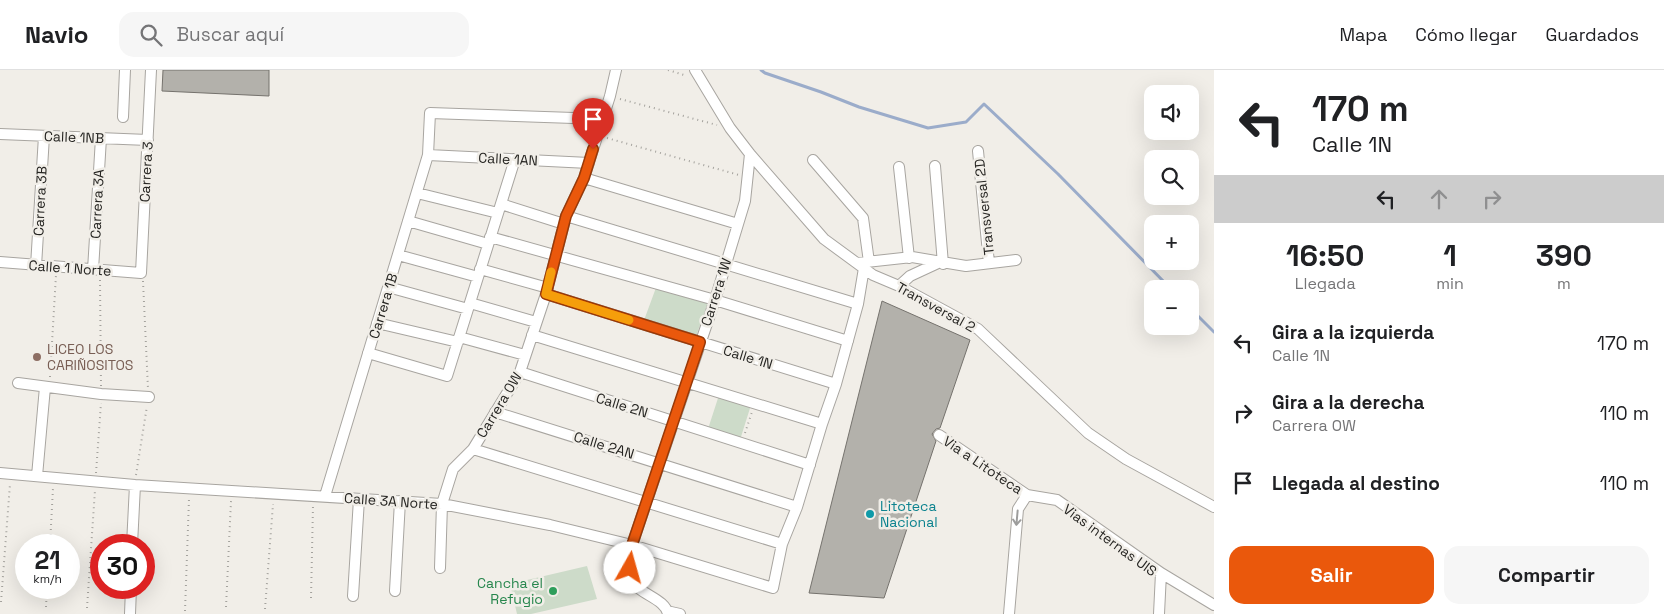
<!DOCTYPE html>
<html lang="es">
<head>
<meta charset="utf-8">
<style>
	body { margin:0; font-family:"Space Grotesk",sans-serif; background:#f6f6f6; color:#202124; height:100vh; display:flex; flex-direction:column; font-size:19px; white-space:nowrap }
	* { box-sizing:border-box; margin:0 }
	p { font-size:16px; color:#757577 }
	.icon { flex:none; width:28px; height:28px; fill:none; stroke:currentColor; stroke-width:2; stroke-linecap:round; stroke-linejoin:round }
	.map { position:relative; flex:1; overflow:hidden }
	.drawer { display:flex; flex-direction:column; background:#fff; width:450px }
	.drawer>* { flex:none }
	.top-card { background:#fff; color:#202124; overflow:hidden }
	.buttons { position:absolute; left:1144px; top:15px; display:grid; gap:10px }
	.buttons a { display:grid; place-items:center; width:55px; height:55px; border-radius:10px; background:#fff; box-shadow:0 5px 20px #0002; font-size:25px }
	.speed { position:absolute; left:15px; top:464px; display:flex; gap:10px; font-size:25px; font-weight:700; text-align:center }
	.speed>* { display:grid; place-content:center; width:65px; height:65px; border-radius:50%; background:#fff; box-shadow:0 5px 20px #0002; line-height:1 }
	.speed small { font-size:12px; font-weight:400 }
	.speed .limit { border:8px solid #d22; background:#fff; color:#111 }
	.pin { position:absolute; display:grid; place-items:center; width:42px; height:42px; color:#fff; margin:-51px -21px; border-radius:50% 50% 50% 0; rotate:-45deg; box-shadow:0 0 5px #0007 }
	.pin .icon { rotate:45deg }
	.me { position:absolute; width:55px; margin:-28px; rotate:7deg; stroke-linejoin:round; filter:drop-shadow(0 0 4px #0008) }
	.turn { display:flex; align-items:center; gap:18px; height:105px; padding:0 15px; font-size:22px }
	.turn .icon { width:65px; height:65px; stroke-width:2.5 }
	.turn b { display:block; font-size:35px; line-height:42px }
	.lanes { display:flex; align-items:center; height:48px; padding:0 15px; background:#0003; justify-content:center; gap:25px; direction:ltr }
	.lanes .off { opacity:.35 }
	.eta { display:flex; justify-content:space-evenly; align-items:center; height:85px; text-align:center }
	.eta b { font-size:30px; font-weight:700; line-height:35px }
	.action { display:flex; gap:10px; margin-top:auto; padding:10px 15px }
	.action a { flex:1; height:58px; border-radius:15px; background:#ea580c; color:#fff; font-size:20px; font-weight:700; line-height:58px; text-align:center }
	.action a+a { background:#f6f6f6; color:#202124 }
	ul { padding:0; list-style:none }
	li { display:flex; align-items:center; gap:15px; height:70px; padding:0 15px }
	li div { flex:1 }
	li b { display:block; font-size:19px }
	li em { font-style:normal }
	header { display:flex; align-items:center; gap:30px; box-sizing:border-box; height:70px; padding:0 25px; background:#fff; border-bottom:1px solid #e0e0e0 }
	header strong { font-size:24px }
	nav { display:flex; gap:28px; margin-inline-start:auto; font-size:18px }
	.search { width:350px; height:45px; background:#f6f6f6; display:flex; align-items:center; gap:12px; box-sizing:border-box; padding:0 18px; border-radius:15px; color:#757577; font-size:19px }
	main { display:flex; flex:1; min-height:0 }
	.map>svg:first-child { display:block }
	.green { fill:#cddbc9 }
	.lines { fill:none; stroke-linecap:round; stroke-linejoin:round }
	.stream { stroke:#9bacca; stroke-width:3 }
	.building { fill:#b3b1ab; stroke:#75726d }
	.minor-casing { stroke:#a8a5a0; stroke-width:12 }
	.path { stroke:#a4a29d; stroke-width:2; stroke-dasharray:1 4; stroke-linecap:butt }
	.minor { stroke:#fff; stroke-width:10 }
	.oneway { stroke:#9d9d9c }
	.route-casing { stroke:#983908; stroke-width:12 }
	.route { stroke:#ea580c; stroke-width:9 }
	.slow { stroke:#f59e0b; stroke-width:9 }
	.education-dot { fill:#8d6e63; stroke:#f1eee8; stroke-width:2 }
	.culture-dot { fill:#0f9aa8; stroke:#f1eee8; stroke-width:2 }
	.leisure-dot { fill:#2e9e5b; stroke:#f1eee8; stroke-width:2 }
	.labels { text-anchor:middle; stroke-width:5; stroke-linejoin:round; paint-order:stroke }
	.street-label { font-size:14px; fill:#262522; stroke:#f1eee8 }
	.education-label { font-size:14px; fill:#785e54; stroke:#f1eee8; text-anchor:start }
	.culture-label { font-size:14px; fill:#0d838f; stroke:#f1eee8; text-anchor:start }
	.leisure-label { font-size:14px; fill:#27864d; stroke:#f1eee8; text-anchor:end }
</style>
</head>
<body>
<header>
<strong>Navio</strong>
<div class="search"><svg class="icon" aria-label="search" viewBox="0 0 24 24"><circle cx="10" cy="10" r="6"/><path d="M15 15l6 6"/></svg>Buscar aquí</div>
<nav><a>Mapa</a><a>Cómo llegar</a><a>Guardados</a></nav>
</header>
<main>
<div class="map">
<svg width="1214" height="544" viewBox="0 0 1214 544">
	<rect width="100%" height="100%" fill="#f1eee8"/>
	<path class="green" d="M657 215 709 230 695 269 643 253Z
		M719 325 751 335 740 370 708 359Z
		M587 496 597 529 531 544H517L510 514Z"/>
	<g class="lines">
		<path class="stream" d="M761 0 765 3 821 22 859 37 928 58 966 52 984 34 1058 104 1171 219
			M1190 238 1214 262"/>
	</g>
	<path class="building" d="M163 0H269V26L162 21Z
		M882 231 970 270 940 358 936 359 932 364 936 371 884 528 809 523Z"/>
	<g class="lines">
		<defs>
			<path id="minor" d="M695 0 730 58 750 84 824 169 873 205 899 216 978 259 1088 363 1126 389 1214 437
				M123 47 125 0
				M0 64 148 70
				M978 81 989 193
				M428 85 589 93
				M813 90 863 148 869 192
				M935 96 943 194
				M899 97 909 188
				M584 108 738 154
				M417 123 498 143
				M501 134 564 154
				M566 146 858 234
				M408 151 488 174
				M490 167 715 230 848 271
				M398 185 478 207
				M0 192 141 203 151 0
				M857 193 912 187 966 196 1016 190
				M36 196 44 66
				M480 199 548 218
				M93 200 101 68
				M899 216 910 206 938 193
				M388 217 468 239
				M546 224 836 314
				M470 233 536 252
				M377 253 458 272
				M532 265 822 354
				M459 267 525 285
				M368 283 447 306 515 89
				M520 302 810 395
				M18 313 101 324 149 327
				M495 342 797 437
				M939 365 1027 425
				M473 379 782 474
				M0 403 135 415 442 434 550 455 632 475 773 518 782 474 797 437 822 354 836 314 858 234 864 198
				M37 406 45 317
				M325 426 428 85 430 43 603 49
				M132 475 135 415
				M440 498 442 434 453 399 473 379 520 302 546 224 566 146 584 108 610 26 616 0
				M1161 503 1214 535
				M395 521 400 431
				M353 526 359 429
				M130 544 131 518
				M668 544C665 528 639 525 632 510 627 500 630 485 632 475L715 230 745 131 750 84
				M669 544 671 542 680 544
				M1009 544 1018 439 1027 425 1057 430 1161 503 1159 544"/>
		</defs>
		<use href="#minor" class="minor-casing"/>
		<path class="path" d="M668 0 687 6
			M620 29 717 55
			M607 68 739 105
			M100 210 101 316
			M143 211 148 319
			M50 307 56 205
			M745 363 752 342
			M96 403 101 333
			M136 405 147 336
			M50 475 53 418
			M311 528 313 436
			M1 532 10 414
			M46 537 47 518
			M226 537 231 431
			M87 538 95 420
			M265 539 273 434
			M185 541 189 429"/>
		<use href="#minor" class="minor"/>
	</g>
	<defs><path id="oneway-shaft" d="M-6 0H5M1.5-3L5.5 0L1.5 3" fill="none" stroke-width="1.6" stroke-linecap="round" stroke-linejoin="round" transform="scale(1.25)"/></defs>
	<use class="oneway" href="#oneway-shaft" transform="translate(1017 448) rotate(95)"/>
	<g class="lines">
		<defs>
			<path id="route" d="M593 79 584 108 566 146 546 224 700 272 632 475 630 498"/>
		</defs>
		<use href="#route" class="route-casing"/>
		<use href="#route" class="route"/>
		<path class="slow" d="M551 202 546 224 629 250"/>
	</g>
	<circle class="education-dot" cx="37" cy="287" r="5"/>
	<circle class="culture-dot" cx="870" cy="444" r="5"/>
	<circle class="leisure-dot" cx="553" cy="521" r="5"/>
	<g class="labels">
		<g class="street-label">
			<text transform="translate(74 67) rotate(2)" y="5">Calle 1NB</text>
			<text transform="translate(508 89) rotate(3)" y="5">Calle 1AN</text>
			<text transform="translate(146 102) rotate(-87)" y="5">Carrera 3</text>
			<text transform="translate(40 131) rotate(-87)" y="5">Carrera 3B</text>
			<text transform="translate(97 134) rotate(-87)" y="5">Carrera 3A</text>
			<text transform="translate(984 137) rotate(-96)" y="5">Transversal 2D</text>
			<text transform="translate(70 198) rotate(4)" y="5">Calle 1 Norte</text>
			<text transform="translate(716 222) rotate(-72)" y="5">Carrera 1W</text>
			<text transform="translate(383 236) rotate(-73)" y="5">Carrera 1B</text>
			<text transform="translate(936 237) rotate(29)" y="5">Transversal 2</text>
			<text transform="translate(748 287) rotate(17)" y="5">Calle 1N</text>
			<text transform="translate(499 335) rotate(-59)" y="5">Carrera 0W</text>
			<text transform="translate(622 335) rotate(17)" y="5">Calle 2N</text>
			<text transform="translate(604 375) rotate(17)" y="5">Calle 2AN</text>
			<text transform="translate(983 395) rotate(34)" y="5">Via a Litoteca</text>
			<text transform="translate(391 431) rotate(4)" y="5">Calle 3A Norte</text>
			<text transform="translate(1110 470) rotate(36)" y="5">Vias internas UIS</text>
		</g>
		<g class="education-label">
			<text x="47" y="284">LICEO LOS<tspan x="47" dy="16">CARIÑOSITOS</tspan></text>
		</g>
		<g class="culture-label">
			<text x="880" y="441">Litoteca<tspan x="880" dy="16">Nacional</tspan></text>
		</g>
		<g class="leisure-label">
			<text x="543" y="518">Cancha el<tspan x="543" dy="16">Refugio</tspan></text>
		</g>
	</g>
</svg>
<div class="buttons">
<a><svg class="icon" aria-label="sound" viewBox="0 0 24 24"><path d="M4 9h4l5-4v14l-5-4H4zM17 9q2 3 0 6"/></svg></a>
<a><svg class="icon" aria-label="search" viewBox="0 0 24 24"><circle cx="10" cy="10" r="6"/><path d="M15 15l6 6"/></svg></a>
<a>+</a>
<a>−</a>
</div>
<div class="speed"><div>21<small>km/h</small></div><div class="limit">30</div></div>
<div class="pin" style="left:593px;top:79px;background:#d93025"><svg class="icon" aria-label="arrive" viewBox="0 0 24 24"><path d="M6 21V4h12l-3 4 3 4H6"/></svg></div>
<svg class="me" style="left:630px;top:498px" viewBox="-20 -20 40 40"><circle r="19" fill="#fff"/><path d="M0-13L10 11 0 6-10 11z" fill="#ea580c"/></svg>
</div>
<section class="drawer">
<div class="top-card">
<div class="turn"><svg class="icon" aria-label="left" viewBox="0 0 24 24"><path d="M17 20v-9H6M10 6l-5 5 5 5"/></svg><div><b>170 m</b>Calle 1N</div></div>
<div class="lanes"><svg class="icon" aria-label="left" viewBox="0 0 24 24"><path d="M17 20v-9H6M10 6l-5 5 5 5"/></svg><svg class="icon off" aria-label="ahead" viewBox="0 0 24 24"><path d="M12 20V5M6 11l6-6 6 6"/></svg><svg class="icon off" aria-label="right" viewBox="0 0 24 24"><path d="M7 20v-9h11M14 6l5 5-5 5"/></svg></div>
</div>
<div class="eta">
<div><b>16:50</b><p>Llegada</p></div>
<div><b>1</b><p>min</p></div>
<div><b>390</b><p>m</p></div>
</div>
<ul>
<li><svg class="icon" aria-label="left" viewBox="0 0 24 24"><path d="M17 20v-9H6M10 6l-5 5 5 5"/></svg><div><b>Gira a la izquierda</b><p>Calle 1N</p></div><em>170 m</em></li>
<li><svg class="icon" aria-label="right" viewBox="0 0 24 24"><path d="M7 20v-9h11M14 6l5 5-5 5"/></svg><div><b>Gira a la derecha</b><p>Carrera 0W</p></div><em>110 m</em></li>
<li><svg class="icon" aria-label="arrive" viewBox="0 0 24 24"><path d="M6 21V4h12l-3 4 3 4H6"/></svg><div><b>Llegada al destino</b></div><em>110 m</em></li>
</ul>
<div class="action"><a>Salir</a><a>Compartir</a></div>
</section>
</main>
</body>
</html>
